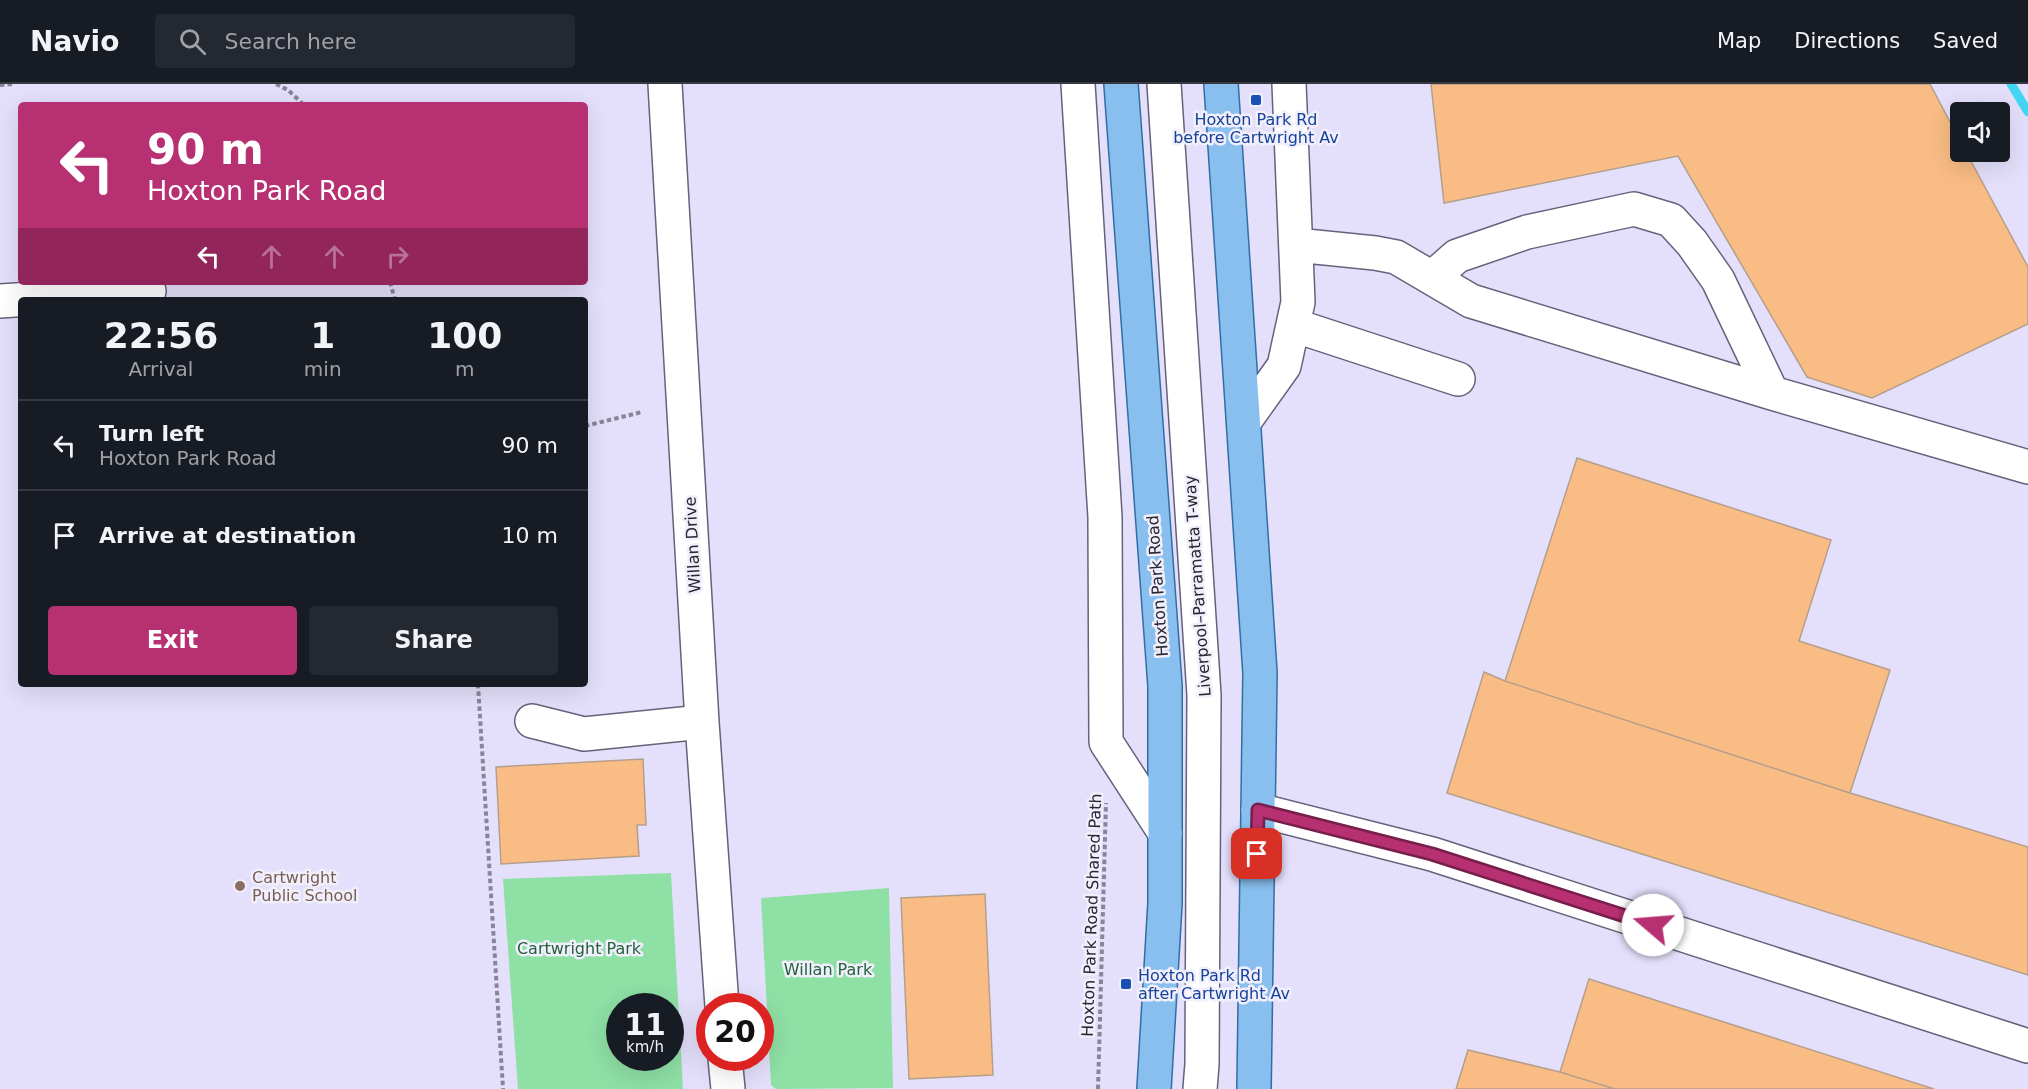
<!DOCTYPE html>
<html lang="en">
<head>
<meta charset="utf-8">
<style>
	body { margin:0; font-family:"DejaVu Sans",sans-serif; background:#242831; color:#f1f3f6; height:100vh; display:flex; flex-direction:column; font-size:22px; white-space:nowrap }
	* { box-sizing:border-box; margin:0 }
	p { font-size:20px; color:#9ea1a6 }
	.icon { flex:none; width:33px; height:33px; fill:none; stroke:currentColor; stroke-width:2; stroke-linecap:round; stroke-linejoin:round }
	.map { position:relative; flex:1; overflow:hidden }
	.details { position:absolute; left:18px; top:213px; width:570px; height:390px; display:flex; flex-direction:column; background:#171b24; border-radius:6px; box-shadow:0 6px 24px #0002 }
	.details>* { flex:none }
	.guide { position:absolute; left:18px; top:18px; width:570px; height:183px; border-radius:6px; box-shadow:0 6px 24px #0002; background:#b73072; color:#fff; overflow:hidden }
	.controls { position:absolute; left:1950px; top:18px; display:grid; gap:12px }
	.controls a { display:grid; place-items:center; width:60px; height:60px; border-radius:6px; background:#171b24; box-shadow:0 6px 24px #0002; font-size:30px }
	.speed { position:absolute; left:606px; top:909px; display:flex; gap:12px; font-size:30px; font-weight:700; text-align:center }
	.speed>* { display:grid; place-content:center; width:78px; height:78px; border-radius:50%; background:#171b24; box-shadow:0 6px 24px #0002; line-height:1 }
	.speed small { font-size:15px; font-weight:400 }
	.speed .limit { border:9px solid #d22; background:#fff; color:#111 }
	.pin { position:absolute; display:grid; place-items:center; width:51px; height:51px; color:#fff; margin:-26px; border-radius:12px; box-shadow:0 3px 9px #0006 }
	.me { position:absolute; width:66px; margin:-33px; rotate:288deg; stroke-linejoin:round; filter:drop-shadow(0 0 4px #0008) }
	.turn { display:flex; align-items:center; gap:21px; height:126px; padding:0 30px; font-size:27px }
	.turn .icon { width:78px; height:78px; stroke-width:2.5 }
	.turn b { display:block; font-size:42px; line-height:51px }
	.lanes { display:flex; align-items:center; height:57px; padding:0 30px; background:#0003; justify-content:center; gap:30px; direction:ltr }
	.lanes .off { opacity:.35 }
	.eta { display:flex; justify-content:space-evenly; align-items:center; height:102px; text-align:center }
	.eta b { font-size:36px; font-weight:800; line-height:42px }
	.action { display:flex; gap:12px; margin-top:auto; padding:12px 30px }
	.action a { flex:1; height:69px; border-radius:6px; background:#b73072; color:#fff; font-size:24px; font-weight:800; line-height:69px; text-align:center }
	.action a+a { background:#242831; color:#f1f3f6 }
	ul { padding:0; list-style:none }
	li { display:flex; align-items:center; gap:18px; height:90px; padding:0 30px; border-top:2px solid #363941 }
	li div { flex:1 }
	li b { display:block; font-size:22px }
	li em { font-style:normal }
	header { display:flex; align-items:center; gap:36px; box-sizing:border-box; height:84px; padding:0 30px; background:#171b24; border-bottom:2px solid #363941 }
	header strong { font-size:28px }
	nav { display:flex; gap:33px; margin-inline-start:auto; font-size:21px }
	.search { width:420px; height:54px; background:#242831; display:flex; align-items:center; gap:15px; box-sizing:border-box; padding:0 21px; border-radius:6px; color:#9ea1a6; font-size:22px }
	.map>svg:first-child { display:block }
	.green { fill:#8ee0a5; fill-rule:evenodd }
	.lines { fill:none; stroke-linecap:round; stroke-linejoin:round }
	.stream { stroke:#45d5f4; stroke-width:9 }
	.building { fill:#f9bc84; stroke:#b59f8c; stroke-width:1.5 }
	.minor-casing { stroke:#65627a; stroke-width:36 }
	.major-casing { stroke:#326ea4; stroke-width:36 }
	.path { stroke:#888598; stroke-width:4; stroke-dasharray:4.5 3; stroke-linecap:butt }
	.minor { stroke:#fff; stroke-width:33 }
	.major { stroke:#88bfee; stroke-width:33 }
	.route-casing { stroke:#771f4a; stroke-width:15 }
	.route { stroke:#b73072; stroke-width:10 }
	.transit-dot { fill:#1a4fb4; stroke:#f1effb; stroke-width:2 }
	.education-dot { fill:#8d6e63; stroke:#f1effb; stroke-width:2 }
	.labels { text-anchor:middle; stroke-width:5; stroke-linejoin:round; paint-order:stroke }
	.transit-label { font-size:16px; fill:#164399; stroke:#f1effb }
	.street-label { font-size:16px; fill:#282630; stroke:#f1effb }
	.education-label { font-size:16px; fill:#785e54; stroke:#f1effb; text-anchor:start }
	.park-label { font-size:16px; fill:#236239; stroke:#f1effb }
</style>
</head>
<body>
<header>
<strong>Navio</strong>
<div class="search"><svg class="icon" aria-label="search" viewBox="0 0 24 24"><circle cx="10" cy="10" r="6"/><path d="M15 15l6 6"/></svg>Search here</div>
<nav><a>Map</a><a>Directions</a><a>Saved</a></nav>
</header>
<div class="map">
<svg width="2028" height="1005" viewBox="0 0 2028 1005">
	<rect width="100%" height="100%" fill="#e4e0fc"/>
	<path class="green" d="M671 789 683 1005H518L503 795ZM620 922H670V974H620Z
		M889 804 893 1004 776 1005 771 1001 761 814Z"/>
	<g class="lines">
		<path class="stream" d="M2011 0 2028 28"/>
	</g>
	<path class="building" d="M1431 0H1930L1960 57V68H1966L2028 183V240L1872 314 1807 293 1678 72 1444 119Z
		M1577 374 1831 456 1799 557 1890 586 1850 709 1505 597Z
		M1484 588 1505 597 1850 709 2028 763V891L1447 709Z
		M643 675 646 741H637L639 772 501 780 496 683Z
		M985 810 993 991 909 995 901 814Z
		M1589 895 1934 1005H1615L1560 988Z
		M1468 966 1560 988 1615 1005H1456Z"/>
	<g class="lines">
		<defs>
			<path id="minor" d="M665 0 702 638 722 922
				M1078 0 1105 433 1106 658 1165 749
				M1164 0 1204 611 1202 980 1200 1005
				M1296 161 1375 169 1396 173 1471 217 1772 309 2028 383
				M1432 194 1457 172 1527 148 1634 125 1671 136 1692 159 1718 196 1772 309
				M0 217 149 207
				M1293 241 1458 295
				M1244 338 1284 282 1298 218 1289 0
				M532 637 584 650 702 638
				M1258 726 1432 770 2028 962
				M725 974 728 1005"/>
			<path id="major" d="M1121 0 1165 602V819L1154 1005
				M1221 0 1260 589 1254 1005"/>
		</defs>
		<use href="#minor" class="minor-casing"/>
		<use href="#major" class="major-casing"/>
		<path class="path" d="M276 0 288 6 304 21
			M0 1 13 0
			M390 198 395 216
			M585 342 642 328
			M478 600 503 1005
			M1098 1005 1106 719"/>
		<use href="#minor" class="minor"/>
		<use href="#major" class="major"/>
	</g>
	<g class="lines">
		<defs>
			<path id="route" d="M1257 770 1258 726 1432 770 1653 841"/>
		</defs>
		<use href="#route" class="route-casing"/>
		<use href="#route" class="route"/>
	</g>
	<g class="transit-dot">
		<rect x="1250" y="10" width="12" height="12" rx="3"/>
		<rect x="1120" y="894" width="12" height="12" rx="3"/>
	</g>
	<circle class="education-dot" cx="240" cy="802" r="6"/>
	<g class="labels">
		<g class="transit-label">
			<text x="1256" y="41">Hoxton Park Rd<tspan x="1256" dy="18">before Cartwright Av</tspan></text>
			<text x="1138" y="897" text-anchor="start">Hoxton Park Rd<tspan x="1138" dy="18">after Cartwright Av</tspan></text>
		</g>
		<g class="street-label">
			<text transform="translate(692 461) rotate(-93)" y="6">Willan Drive</text>
			<text transform="translate(1157 502) rotate(-94)" y="6">Hoxton Park Road</text>
			<text transform="translate(1197 502) rotate(-94)" y="6">Liverpool–Parramatta T-way</text>
			<text transform="translate(1091 831) rotate(-88)" y="6">Hoxton Park Road Shared Path</text>
		</g>
		<g class="education-label">
			<text x="252" y="799">Cartwright<tspan x="252" dy="18">Public School</tspan></text>
		</g>
		<g class="park-label">
			<text x="579" y="870">Cartwright Park</text>
			<text x="828" y="891">Willan Park</text>
		</g>
	</g>
</svg>
<div class="controls">
<a><svg class="icon" aria-label="sound" viewBox="0 0 24 24"><path d="M4 9h4l5-4v14l-5-4H4zM17 9q2 3 0 6"/></svg></a>
</div>
<div class="speed"><div>11<small>km/h</small></div><div class="limit">20</div></div>
<div class="pin" style="left:1257px;top:770px;background:#d93025"><svg class="icon" aria-label="arrive" viewBox="0 0 24 24"><path d="M6 21V4h12l-3 4 3 4H6"/></svg></div>
<svg class="me" style="left:1653px;top:841px" viewBox="-20 -20 40 40"><circle r="19" fill="#fff"/><path d="M0-13L10 11 0 6-10 11z" fill="#b73072"/></svg>
<div class="guide">
<div class="turn"><svg class="icon" aria-label="left" viewBox="0 0 24 24"><path d="M17 20v-9H6M10 6l-5 5 5 5"/></svg><div><b>90 m</b>Hoxton Park Road</div></div>
<div class="lanes"><svg class="icon" aria-label="left" viewBox="0 0 24 24"><path d="M17 20v-9H6M10 6l-5 5 5 5"/></svg><svg class="icon off" aria-label="ahead" viewBox="0 0 24 24"><path d="M12 20V5M6 11l6-6 6 6"/></svg><svg class="icon off" aria-label="ahead" viewBox="0 0 24 24"><path d="M12 20V5M6 11l6-6 6 6"/></svg><svg class="icon off" aria-label="right" viewBox="0 0 24 24"><path d="M7 20v-9h11M14 6l5 5-5 5"/></svg></div>
</div>
<section class="details">
<div class="eta">
<div><b>22:56</b><p>Arrival</p></div>
<div><b>1</b><p>min</p></div>
<div><b>100</b><p>m</p></div>
</div>
<ul>
<li><svg class="icon" aria-label="left" viewBox="0 0 24 24"><path d="M17 20v-9H6M10 6l-5 5 5 5"/></svg><div><b>Turn left</b><p>Hoxton Park Road</p></div><em>90 m</em></li>
<li><svg class="icon" aria-label="arrive" viewBox="0 0 24 24"><path d="M6 21V4h12l-3 4 3 4H6"/></svg><div><b>Arrive at destination</b></div><em>10 m</em></li>
</ul>
<div class="action"><a>Exit</a><a>Share</a></div>
</section>
</div>
</body>
</html>
